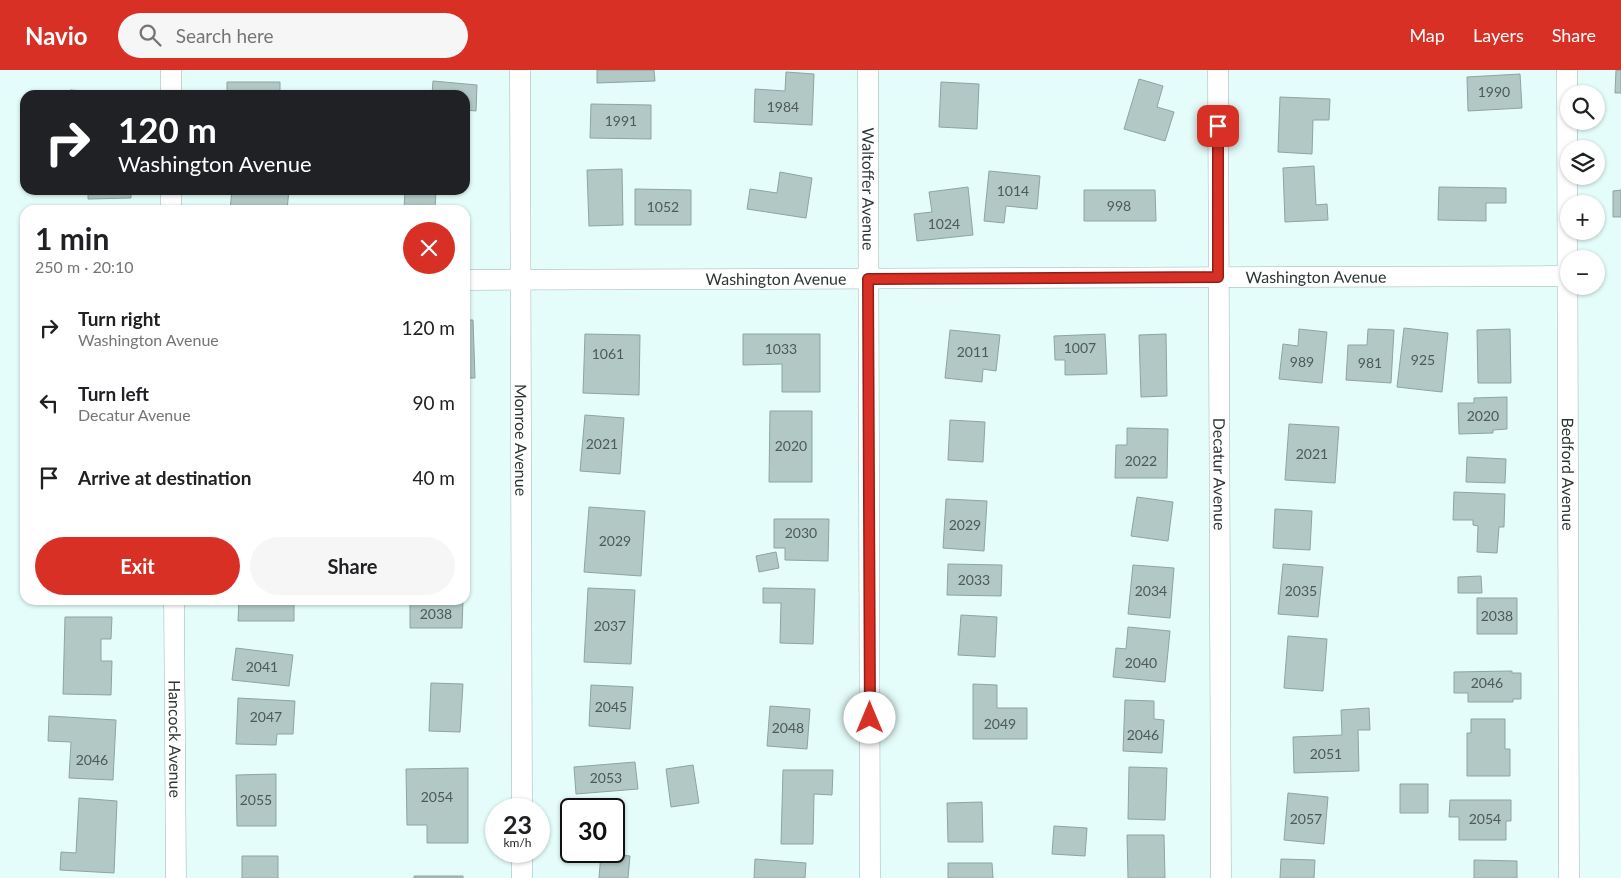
<!DOCTYPE html>
<html lang="en">
<head>
<meta charset="utf-8">
<style>
	body { margin:0; font-family:Lato,sans-serif; background:#f6f6f6; color:#202124; height:100vh; display:flex; flex-direction:column; font-size:19px; white-space:nowrap }
	* { box-sizing:border-box; margin:0 }
	p { font-size:16px; color:#757577 }
	.icon { flex:none; width:28px; height:28px; fill:none; stroke:currentColor; stroke-width:2; stroke-linecap:round; stroke-linejoin:round }
	.map { position:relative; flex:1; overflow:hidden }
	.drawer { position:absolute; left:20px; top:135px; width:450px; height:400px; display:flex; flex-direction:column; background:#fff; border-radius:15px; box-shadow:0 1px 4px #0004 }
	.drawer>* { flex:none }
	.top-card { position:absolute; left:20px; top:20px; width:450px; height:105px; border-radius:15px; box-shadow:0 1px 4px #0004; background:#202124; color:#fff; overflow:hidden }
	.fabs { position:absolute; left:1560px; top:15px; display:grid; gap:10px }
	.fabs a { display:grid; place-items:center; width:45px; height:45px; border-radius:50%; background:#fff; box-shadow:0 1px 4px #0004; font-size:25px }
	.speed { position:absolute; left:485px; top:728px; display:flex; gap:10px; font-size:25px; font-weight:700; text-align:center }
	.speed>* { display:grid; place-content:center; width:65px; height:65px; border-radius:50%; background:#fff; box-shadow:0 1px 4px #0004; line-height:1 }
	.speed small { font-size:12px; font-weight:400 }
	.speed .limit { border:2px solid #111; border-radius:8px; background:#fff; color:#111 }
	.pin { position:absolute; display:grid; place-items:center; width:42px; height:42px; color:#fff; margin:-21px; border-radius:10px; box-shadow:0 2px 8px #0006 }
	.me { position:absolute; width:55px; margin:-28px; rotate:0deg; stroke-linejoin:round; filter:drop-shadow(0 0 4px #0008) }
	.turn { display:flex; align-items:center; gap:18px; height:105px; padding:0 15px; font-size:22px }
	.turn .icon { width:65px; height:65px; stroke-width:2.5 }
	.turn b { display:block; font-size:35px; line-height:42px }
	.round { display:grid; place-items:center; flex:none; width:52px; height:52px; border-radius:26px; background:#f6f6f6 }
	.head { display:flex; align-items:center; justify-content:space-between; height:85px; padding:0 15px }
	h1 { font-size:30px; font-weight:700; line-height:38px }
	.cta { display:flex; gap:10px; margin-top:auto; padding:10px 15px }
	.cta a { flex:1; height:58px; border-radius:30px; background:#d93025; color:#fff; font-size:20px; font-weight:700; line-height:58px; text-align:center }
	.cta a+a { background:#f6f6f6; color:#202124 }
	ul { padding:0; list-style:none }
	li { display:flex; align-items:center; gap:15px; height:75px; padding:0 15px }
	li div { flex:1 }
	li b { display:block; font-size:19px }
	li em { font-style:normal }
	header { display:flex; align-items:center; gap:30px; box-sizing:border-box; height:70px; padding:0 25px; background:#d93025; color:#fff }
	header strong { font-size:24px }
	nav { display:flex; gap:28px; margin-inline-start:auto; font-size:18px }
	.search { width:350px; height:45px; background:#f6f6f6; display:flex; align-items:center; gap:12px; box-sizing:border-box; padding:0 18px; border-radius:28px; color:#757577; font-size:19px }
	.map>svg:first-child { display:block }
	.building { fill:#b1c8c5; stroke:#8da4a1 }
	.lines { fill:none; stroke-linecap:round; stroke-linejoin:round }
	.street-casing { stroke:#9eb5b2; stroke-width:21 }
	.street { stroke:#fff; stroke-width:20 }
	.route-casing { stroke:#8d1f18; stroke-width:12 }
	.route { stroke:#d93025; stroke-width:9 }
	.labels { text-anchor:middle; stroke-width:4; stroke-linejoin:round; paint-order:stroke }
	.number-label { font-size:14px; fill:#4d5a58 }
	.street-label { font-size:16px; fill:#2c3534; stroke:#fff }
</style>
</head>
<body>
<header>
<strong>Navio</strong>
<div class="search"><svg class="icon" aria-label="search" viewBox="0 0 24 24"><circle cx="10" cy="10" r="6"/><path d="M15 15l6 6"/></svg>Search here</div>
<nav><a>Map</a><a>Layers</a><a>Share</a></nav>
</header>
<div class="map">
<svg width="1621" height="808" viewBox="0 0 1621 808">
	<rect width="100%" height="100%" fill="#e5fdfa"/>
	<path class="building" d="M597 0H654L655 11 597 13Z
		M1616 0H1621V23H1615Z
		M786 2 814 4 812 55 754 52 755 19 785 21Z
		M1520 4 1522 38 1468 41 1467 7Z
		M1139 9 1163 16 1157 37 1174 42 1165 71 1124 59Z
		M433 11 477 15 476 41 465 40V25H432Z
		M227 12H280V25H227Z
		M941 12 979 14 977 59 939 57Z
		M70 20 114 23V25H70Z
		M1280 27 1330 29 1329 50H1313L1312 84 1278 82Z
		M591 34 651 35V69L590 68Z
		M1314 96 1316 135 1327 134 1328 150 1285 152 1283 98Z
		M622 99 623 155 589 156 587 100Z
		M989 101 1040 106 1037 139 1006 136 1004 153 984 151Z
		M780 102 812 108 806 148 747 139 750 119 777 123Z
		M968 117 973 165 917 171 914 144 932 142 929 122Z
		M1439 117 1506 118V133H1486V151L1438 150Z
		M635 119 691 120V155H635Z
		M88 120H131V128L88 129Z
		M232 120H289L287 140H230Z
		M405 120H436L435 140H404Z
		M1084 120H1155L1156 151H1084Z
		M1621 120V147H1613V121Z
		M465 250H473L475 308H465Z
		M1404 258 1448 263 1442 322 1397 317Z
		M1299 259 1327 262 1322 313 1279 309 1283 274 1298 276Z
		M1368 259 1394 260 1391 313 1346 310 1348 275H1367Z
		M1510 259 1511 313H1478L1477 260Z
		M950 260 1000 265 996 301 983 299 982 312 945 308Z
		M585 264 640 265 639 325 583 323Z
		M743 264H820V322H782V294L743 295Z
		M1105 264 1107 304 1065 305V290H1055L1054 266Z
		M1166 264 1167 326 1141 327 1139 265Z
		M1507 327V359L1493 360V363L1459 364 1458 333H1474V328Z
		M770 341H812V412H769Z
		M585 345 624 348 620 404 580 401Z
		M950 350 985 352 983 392 948 390Z
		M465 351 466 410H465Z
		M1289 354 1339 357 1335 413 1285 410Z
		M1127 358 1168 359 1167 408H1115L1116 375H1127Z
		M1467 387 1506 389 1505 413 1466 412Z
		M1454 422 1505 424 1504 457H1499L1497 483 1477 482 1478 456 1473 455V450H1453Z
		M1137 427 1173 432 1168 471 1131 466Z
		M946 429 987 431 984 481 943 478Z
		M589 437 645 441 641 506 584 502Z
		M1275 439 1312 441 1310 480 1273 478Z
		M774 449H829L828 491 785 490V478H774Z
		M776 482 779 498 759 502 756 486Z
		M948 494 1002 495 1001 526 947 525Z
		M1283 494 1323 497 1318 547 1278 544Z
		M1133 495 1174 498 1170 548 1128 544Z
		M1481 506 1482 523H1458V507Z
		M588 518 635 520 631 594 584 592Z
		M763 518 815 519 813 574 780 573 781 533H763Z
		M1477 528H1517V564H1477Z
		M239 530H294V551H238Z
		M410 530H463L462 558H410Z
		M961 545 997 547 995 587 958 585Z
		M65 547H112L111 569H101V591H112L111 625 63 624Z
		M1128 557 1170 561 1165 612 1113 607 1116 578 1126 579Z
		M1288 566 1327 569 1323 621 1284 618Z
		M236 578 293 585 289 616 232 610Z
		M1512 601V603H1521V629H1513V632H1468V623H1454V602Z
		M431 613 463 614 460 662 429 661Z
		M973 614 997 615V638H1027V669H973Z
		M591 615 633 617 630 659 589 656Z
		M238 628 295 631 293 664H277L276 675 236 674Z
		M1125 630 1154 631V649L1164 650 1162 683 1123 681Z
		M770 636 810 639 807 679 767 676Z
		M1369 638 1370 660H1358L1359 701 1294 703 1293 667 1342 665 1341 640Z
		M49 646 116 650 113 710 69 708 71 672 48 671Z
		M1471 649H1505V679H1510V706H1467V663H1471Z
		M635 692 638 719 576 724 574 697Z
		M693 695 699 733 671 737 666 699Z
		M1129 697 1167 698 1165 750 1128 749Z
		M468 698V773H427V755H407L406 699Z
		M783 700H833L832 725 814 724 813 774H781Z
		M276 704V756H237L236 705Z
		M1400 714H1428V743H1400Z
		M1288 723 1328 727 1324 774 1284 770Z
		M79 728 117 731 114 803 60 800 61 782 76 783Z
		M1450 730H1511V751H1506V770H1459V747H1449Z
		M982 732 983 772H948L947 733Z
		M1054 756 1087 758 1085 786 1052 784Z
		M1127 765H1164L1165 808H1128Z
		M601 783 630 786 628 808H599Z
		M242 786H278V808H242Z
		M755 789 806 793 805 808H754Z
		M1281 789 1315 790 1314 808H1280Z
		M1474 790 1517 791V808H1474Z
		M948 793H992L993 808H948Z
		M414 806H463V808H414Z"/>
	<g class="lines">
		<defs>
			<g id="street">
				<path d="M171 0V25"/>
				<path id="s1" d="M520 0 522 739"/>
				<path id="s2" d="M868 0 870 808"/>
				<path id="s3" d="M1218 0 1221 808"/>
				<path id="s4" d="M1567 0 1569 808"/>
				<path d="M171 120V140"/>
				<path id="s5" d="M465 210 1567 206"/>
				<path id="s6" d="M174 530 176 808"/>
				<path d="M522 781V808"/>
			</g>
		</defs>
		<use href="#street" class="street-casing"/>
		<use href="#street" class="street"/>
	</g>
	<g class="lines">
		<defs>
			<path id="route" d="M870 648 868 209 1218 207V56"/>
		</defs>
		<use href="#route" class="route-casing"/>
		<use href="#route" class="route"/>
	</g>
	<g class="labels">
		<g class="number-label">
			<text x="1494" y="27">1990</text>
			<text x="783" y="42">1984</text>
			<text x="621" y="56">1991</text>
			<text x="1013" y="126">1014</text>
			<text x="1119" y="141">998</text>
			<text x="663" y="142">1052</text>
			<text x="944" y="159">1024</text>
			<text x="1080" y="283">1007</text>
			<text x="781" y="284">1033</text>
			<text x="973" y="287">2011</text>
			<text x="608" y="289">1061</text>
			<text x="1423" y="295">925</text>
			<text x="1302" y="297">989</text>
			<text x="1370" y="298">981</text>
			<text x="1483" y="351">2020</text>
			<text x="602" y="379">2021</text>
			<text x="791" y="381">2020</text>
			<text x="1312" y="389">2021</text>
			<text x="1141" y="396">2022</text>
			<text x="965" y="460">2029</text>
			<text x="801" y="468">2030</text>
			<text x="615" y="476">2029</text>
			<text x="974" y="515">2033</text>
			<text x="1151" y="526">2034</text>
			<text x="1301" y="526">2035</text>
			<text x="436" y="549">2038</text>
			<text x="1497" y="551">2038</text>
			<text x="610" y="561">2037</text>
			<text x="1141" y="598">2040</text>
			<text x="262" y="602">2041</text>
			<text x="1487" y="618">2046</text>
			<text x="611" y="642">2045</text>
			<text x="266" y="652">2047</text>
			<text x="1000" y="659">2049</text>
			<text x="788" y="663">2048</text>
			<text x="1143" y="670">2046</text>
			<text x="1326" y="689">2051</text>
			<text x="92" y="695">2046</text>
			<text x="606" y="713">2053</text>
			<text x="437" y="732">2054</text>
			<text x="256" y="735">2055</text>
			<text x="1306" y="754">2057</text>
			<text x="1485" y="754">2054</text>
		</g>
		<g class="street-label">
			<text dy="6" stroke="none"><textPath href="#s2" startOffset="119">Waltoffer Avenue</textPath></text>
			<text dy="6" stroke="none"><textPath href="#s5" startOffset="851">Washington Avenue</textPath></text>
			<text dy="6" stroke="none"><textPath href="#s5" startOffset="311">Washington Avenue</textPath></text>
			<text dy="6" stroke="none"><textPath href="#s1" startOffset="370">Monroe Avenue</textPath></text>
			<text dy="6" stroke="none"><textPath href="#s3" startOffset="404">Decatur Avenue</textPath></text>
			<text dy="6" stroke="none"><textPath href="#s4" startOffset="404">Bedford Avenue</textPath></text>
			<text dy="6" stroke="none"><textPath href="#s6" startOffset="139">Hancock Avenue</textPath></text>
		</g>
	</g>
</svg>
<div class="fabs">
<a><svg class="icon" aria-label="search" viewBox="0 0 24 24"><circle cx="10" cy="10" r="6"/><path d="M15 15l6 6"/></svg></a>
<a><svg class="icon" aria-label="layers" viewBox="0 0 24 24"><path d="M12 4l9 5-9 5-9-5zM3 14l9 5 9-5"/></svg></a>
<a>+</a>
<a>−</a>
</div>
<div class="speed"><div>23<small>km/h</small></div><div class="limit">30</div></div>
<div class="pin" style="left:1218px;top:56px;background:#d93025"><svg class="icon" aria-label="arrive" viewBox="0 0 24 24"><path d="M6 21V4h12l-3 4 3 4H6"/></svg></div>
<svg class="me" style="left:870px;top:648px" viewBox="-20 -20 40 40"><circle r="19" fill="#fff"/><path d="M0-13L10 11 0 6-10 11z" fill="#d93025"/></svg>
<div class="top-card">
<div class="turn"><svg class="icon" aria-label="right" viewBox="0 0 24 24"><path d="M7 20v-9h11M14 6l5 5-5 5"/></svg><div><b>120 m</b>Washington Avenue</div></div>
</div>
<section class="drawer">
<div class="head"><div><h1>1 min</h1><p>250 m · 20:10</p></div><a class="round" style="background:#d93025;color:#fff"><svg class="icon" aria-label="close" viewBox="0 0 24 24"><path d="M6 6l12 12M18 6L6 18"/></svg></a></div>
<ul>
<li><svg class="icon" aria-label="right" viewBox="0 0 24 24"><path d="M7 20v-9h11M14 6l5 5-5 5"/></svg><div><b>Turn right</b><p>Washington Avenue</p></div><em>120 m</em></li>
<li><svg class="icon" aria-label="left" viewBox="0 0 24 24"><path d="M17 20v-9H6M10 6l-5 5 5 5"/></svg><div><b>Turn left</b><p>Decatur Avenue</p></div><em>90 m</em></li>
<li><svg class="icon" aria-label="arrive" viewBox="0 0 24 24"><path d="M6 21V4h12l-3 4 3 4H6"/></svg><div><b>Arrive at destination</b></div><em>40 m</em></li>
</ul>
<div class="cta"><a>Exit</a><a>Share</a></div>
</section>
</div>
</body>
</html>
